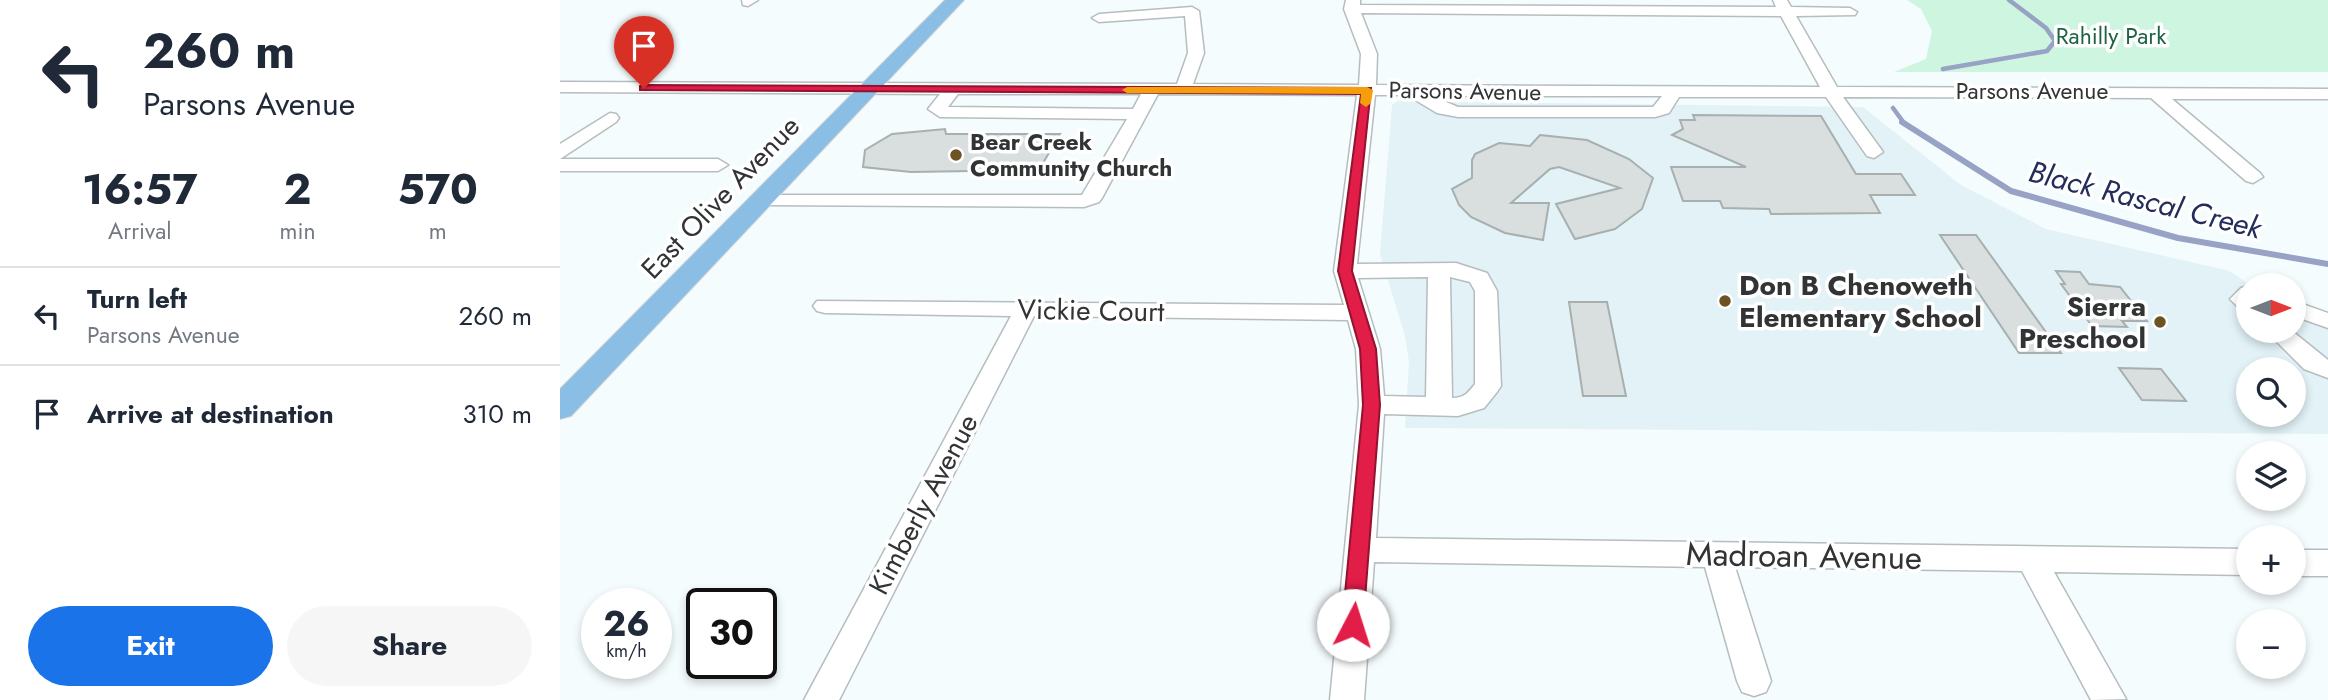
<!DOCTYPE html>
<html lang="en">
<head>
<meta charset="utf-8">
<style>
	body { margin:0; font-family:Jost,sans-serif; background:#f6f6f7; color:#1f2937; height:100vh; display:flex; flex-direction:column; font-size:26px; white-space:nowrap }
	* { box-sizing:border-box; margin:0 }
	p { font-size:23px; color:#747a83 }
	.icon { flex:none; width:38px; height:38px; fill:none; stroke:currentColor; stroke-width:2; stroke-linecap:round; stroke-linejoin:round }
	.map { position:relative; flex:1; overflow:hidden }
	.panel { display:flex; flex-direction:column; background:#fff; width:560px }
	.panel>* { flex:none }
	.hud { background:#fff; color:#1f2937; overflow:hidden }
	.needle { width:46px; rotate:90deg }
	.fabs { position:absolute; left:1676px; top:273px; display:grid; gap:14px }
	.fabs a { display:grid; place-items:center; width:70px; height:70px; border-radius:50%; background:#fff; box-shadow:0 4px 10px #0003; font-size:35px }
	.speed { position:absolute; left:21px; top:588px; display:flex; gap:14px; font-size:35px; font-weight:700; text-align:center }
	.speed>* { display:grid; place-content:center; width:91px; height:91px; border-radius:50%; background:#fff; box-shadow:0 4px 10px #0003; line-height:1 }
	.speed small { font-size:18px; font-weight:400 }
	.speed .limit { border:4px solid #111; border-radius:10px; background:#fff; color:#111 }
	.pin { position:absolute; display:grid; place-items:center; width:60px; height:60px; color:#fff; margin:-72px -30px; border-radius:50% 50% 50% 0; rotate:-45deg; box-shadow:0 0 7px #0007 }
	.pin .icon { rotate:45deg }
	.me { position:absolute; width:77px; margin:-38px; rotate:5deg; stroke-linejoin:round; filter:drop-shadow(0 0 5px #0008) }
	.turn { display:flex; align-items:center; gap:24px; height:147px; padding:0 28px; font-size:32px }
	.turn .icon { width:91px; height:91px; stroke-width:2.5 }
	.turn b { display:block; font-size:49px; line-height:60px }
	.eta { display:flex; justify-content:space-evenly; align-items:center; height:119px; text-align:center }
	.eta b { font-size:42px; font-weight:700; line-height:49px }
	.primary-button { display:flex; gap:14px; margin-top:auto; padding:14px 28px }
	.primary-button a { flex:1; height:80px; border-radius:42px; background:#1a73e8; color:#fff; font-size:28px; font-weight:700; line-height:80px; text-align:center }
	.primary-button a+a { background:#f6f6f7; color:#1f2937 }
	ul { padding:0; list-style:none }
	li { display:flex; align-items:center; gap:21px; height:98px; padding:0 28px; border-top:2px solid #e0e1e3 }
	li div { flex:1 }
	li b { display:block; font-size:26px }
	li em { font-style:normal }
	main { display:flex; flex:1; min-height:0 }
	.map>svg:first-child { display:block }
	.built { fill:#e2f2f6; fill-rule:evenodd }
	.green { fill:#cdf5df }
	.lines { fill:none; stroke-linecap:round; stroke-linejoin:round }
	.stream-far1 { stroke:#97a2c5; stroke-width:4.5 }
	.stream { stroke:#97a2c5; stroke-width:6 }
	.building { fill:#d8dfde; stroke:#a8afaf; stroke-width:2 }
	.minor-casing { stroke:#b6bdbf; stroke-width:3 }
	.major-casing { stroke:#d6d6d6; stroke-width:2 }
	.minor { fill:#fff; fill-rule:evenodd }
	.major { fill:#8abee4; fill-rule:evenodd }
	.route { fill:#e11d48; stroke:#92132f; stroke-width:2 }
	.slow { fill:#f59e0b }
	.poi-dot { fill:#6d5224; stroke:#fff; stroke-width:2.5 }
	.labels { text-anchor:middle; stroke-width:7; stroke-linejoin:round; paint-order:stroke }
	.far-park-label { font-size:23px; fill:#1f6345; stroke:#fff }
	.far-street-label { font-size:23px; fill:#313334; stroke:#fff }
	.far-poi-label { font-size:23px; font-weight:bold; fill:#313334; stroke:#fff; text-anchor:start }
	.street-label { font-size:28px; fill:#313334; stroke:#fff }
	.poi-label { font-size:28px; font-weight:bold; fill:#313334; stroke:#fff; text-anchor:start }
	.water-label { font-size:30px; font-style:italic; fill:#232d5b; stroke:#fff }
	.near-street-label { font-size:33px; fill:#313334; stroke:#fff }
</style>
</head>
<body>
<main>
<section class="panel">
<div class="hud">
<div class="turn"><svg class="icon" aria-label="left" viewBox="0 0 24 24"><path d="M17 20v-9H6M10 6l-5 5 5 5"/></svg><div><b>260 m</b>Parsons Avenue</div></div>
</div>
<div class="eta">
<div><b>16:57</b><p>Arrival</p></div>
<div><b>2</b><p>min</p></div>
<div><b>570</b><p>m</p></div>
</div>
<ul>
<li><svg class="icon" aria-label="left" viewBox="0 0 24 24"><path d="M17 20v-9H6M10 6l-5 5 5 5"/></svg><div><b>Turn left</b><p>Parsons Avenue</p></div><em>260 m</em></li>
<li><svg class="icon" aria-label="arrive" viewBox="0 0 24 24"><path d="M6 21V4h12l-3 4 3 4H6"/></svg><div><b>Arrive at destination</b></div><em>310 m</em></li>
</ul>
<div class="primary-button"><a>Exit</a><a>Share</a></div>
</section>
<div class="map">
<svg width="1768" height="700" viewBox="0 0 1768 700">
	<rect width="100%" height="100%" fill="#f5fcfe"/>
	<path class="built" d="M838 101 1303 107 1401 185 1486 229 1670 271 1690 285 1689 331H1734V301L1768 313V434L845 428 849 362 845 336 820 254 832 105ZM1689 369H1734V415H1689Z"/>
	<path class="green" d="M1347 0H1768V72H1334L1366 59 1372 31 1361 9Z"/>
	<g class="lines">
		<path class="stream-far1" d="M1383 69 1487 51 1495 41 1486 28 1449 0
			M1333 108 1344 123"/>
		<path class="stream" d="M1342 122 1451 191 1618 238 1768 264"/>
	</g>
	<path class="building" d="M1133 115 1261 116 1296 174H1341L1355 195H1310L1320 213 1211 214 1209 209 1163 208 1160 201H1123L1111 167H1186L1112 135 1123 129 1120 120H1135Z
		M385 129 386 134H500L479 170 351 172 303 167 305 150 332 134Z
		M980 135 1027 140 1069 159 1093 178 1082 209 1055 229 1015 239 996 204 1060 188 999 167 990 169 951 203H989L983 240 945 233 911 217 899 205 892 189 912 178V160L915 154 939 143 970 146Z
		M1380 235H1416L1501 353H1459Z
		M1496 271 1520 272 1529 284 1560 287 1587 321H1562L1567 327 1532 326 1501 284H1505Z
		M1009 302H1047L1066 396H1023Z
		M1559 368 1601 369 1626 401 1582 400Z"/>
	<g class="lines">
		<defs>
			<path id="minor" d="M182 0H198L188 6 183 5Z
				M786 0H800V5L1216 7 1213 0H1227L1231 7 1290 8 1297 12 1295 15 1236 16 1277 87 1768 89V99H1612L1700 173 1703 177 1693 183 1686 181 1591 98 1283 97 1323 152 1314 158 1307 156 1266 97H1119L1109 113 1095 117H898L877 113 847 95H815L797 264 896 263 927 273 937 291 941 386 937 392 924 408 898 416 824 414 816 538 1689 549V575L1494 572 1566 699 1531 700 1462 571 1175 567 1211 681 1206 692 1194 696 1182 692 1177 681 1145 567 814 562 804 700H770L799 405 796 349 788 320 474 316 279 700H244L451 316 265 313 257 311 253 306 257 301 784 305 774 271 797 95 598 94 542 198 539 202 524 207 203 205 196 203 193 199 196 195H522L567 119 380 117 368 109 380 94 0 92V82L617 84 628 53 625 16 539 22 532 18 539 14 632 7 639 11 644 53 633 84 799 85 801 54 784 9ZM801 13 1221 16 1260 87 816 85 817 54ZM398 94H581L573 109 388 107ZM872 96H1102L1093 107H898ZM868 277 866 397 824 396 820 349 798 278ZM890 277 910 282 915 291V384C908 393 904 398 892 398Z
				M50 113 56 114 59 118 56 122 0 159V144Z
				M0 159H158L168 165 158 171H0Z
				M1689 286V312L1681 310 1670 299 1681 288Z
				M1734 301 1768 313V328L1734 316Z
				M1706 331H1732L1768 360V378L1744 369Z
				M1734 550H1768V576H1734Z"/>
			<path id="major" d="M385 0H404L11 416 0 419V389Z"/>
		</defs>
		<use href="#minor" class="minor-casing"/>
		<use href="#major" class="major-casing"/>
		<use href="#minor" class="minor"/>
		<use href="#major" class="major"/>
	</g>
	<path class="route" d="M84 85 811 88 792 271 816 349 820 405 803 625 800 632 793 634 785 632 782 625 803 405 800 349 778 271 801 94 80 90V86Z"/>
	<path class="slow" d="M807 87 813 90 811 103 806 107 800 103 801 94 567 93 562 90 567 87Z"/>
	<g class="poi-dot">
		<circle cx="396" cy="155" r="7"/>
		<circle cx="1165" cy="301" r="7"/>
		<circle cx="1600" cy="322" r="7"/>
	</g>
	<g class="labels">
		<g class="far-park-label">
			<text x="1551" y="44">Rahilly Park</text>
		</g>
		<g class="far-street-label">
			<text transform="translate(905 91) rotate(1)" y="8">Parsons Avenue</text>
			<text x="1472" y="99">Parsons Avenue</text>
		</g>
		<g class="far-poi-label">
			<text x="410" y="150">Bear Creek<tspan x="410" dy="26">Community Church</tspan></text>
		</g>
		<g class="street-label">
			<text transform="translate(160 197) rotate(-46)" y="10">East Olive Avenue</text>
			<text transform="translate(531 310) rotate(1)" y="10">Vickie Court</text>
			<text transform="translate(363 504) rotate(-62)" y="10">Kimberly Avenue</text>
		</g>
		<g class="poi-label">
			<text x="1179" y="295">Don B Chenoweth<tspan x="1179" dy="32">Elementary School</tspan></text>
			<text x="1586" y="316" text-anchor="end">Sierra<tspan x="1586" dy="32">Preschool</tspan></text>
		</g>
		<g class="water-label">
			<text transform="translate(1585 200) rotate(14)" y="10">Black Rascal Creek</text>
		</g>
		<g class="near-street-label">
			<text transform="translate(1244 555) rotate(1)" y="12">Madroan Avenue</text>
		</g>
	</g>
</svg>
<div class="fabs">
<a><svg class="needle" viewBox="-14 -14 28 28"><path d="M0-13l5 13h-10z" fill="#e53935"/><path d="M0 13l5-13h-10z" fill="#747a83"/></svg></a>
<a><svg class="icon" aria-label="search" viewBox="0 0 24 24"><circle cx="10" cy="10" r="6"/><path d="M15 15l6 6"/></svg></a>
<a><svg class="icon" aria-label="layers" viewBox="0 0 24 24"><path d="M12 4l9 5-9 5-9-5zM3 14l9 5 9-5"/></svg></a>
<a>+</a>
<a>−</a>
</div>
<div class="speed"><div>26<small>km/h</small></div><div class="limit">30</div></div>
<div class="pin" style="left:84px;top:88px;background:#d93025"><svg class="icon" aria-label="arrive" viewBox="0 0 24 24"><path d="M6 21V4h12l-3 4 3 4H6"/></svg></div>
<svg class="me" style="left:793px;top:625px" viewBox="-20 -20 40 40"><circle r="19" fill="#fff"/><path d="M0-13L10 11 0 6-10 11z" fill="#e11d48"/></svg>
</div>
</main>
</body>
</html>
